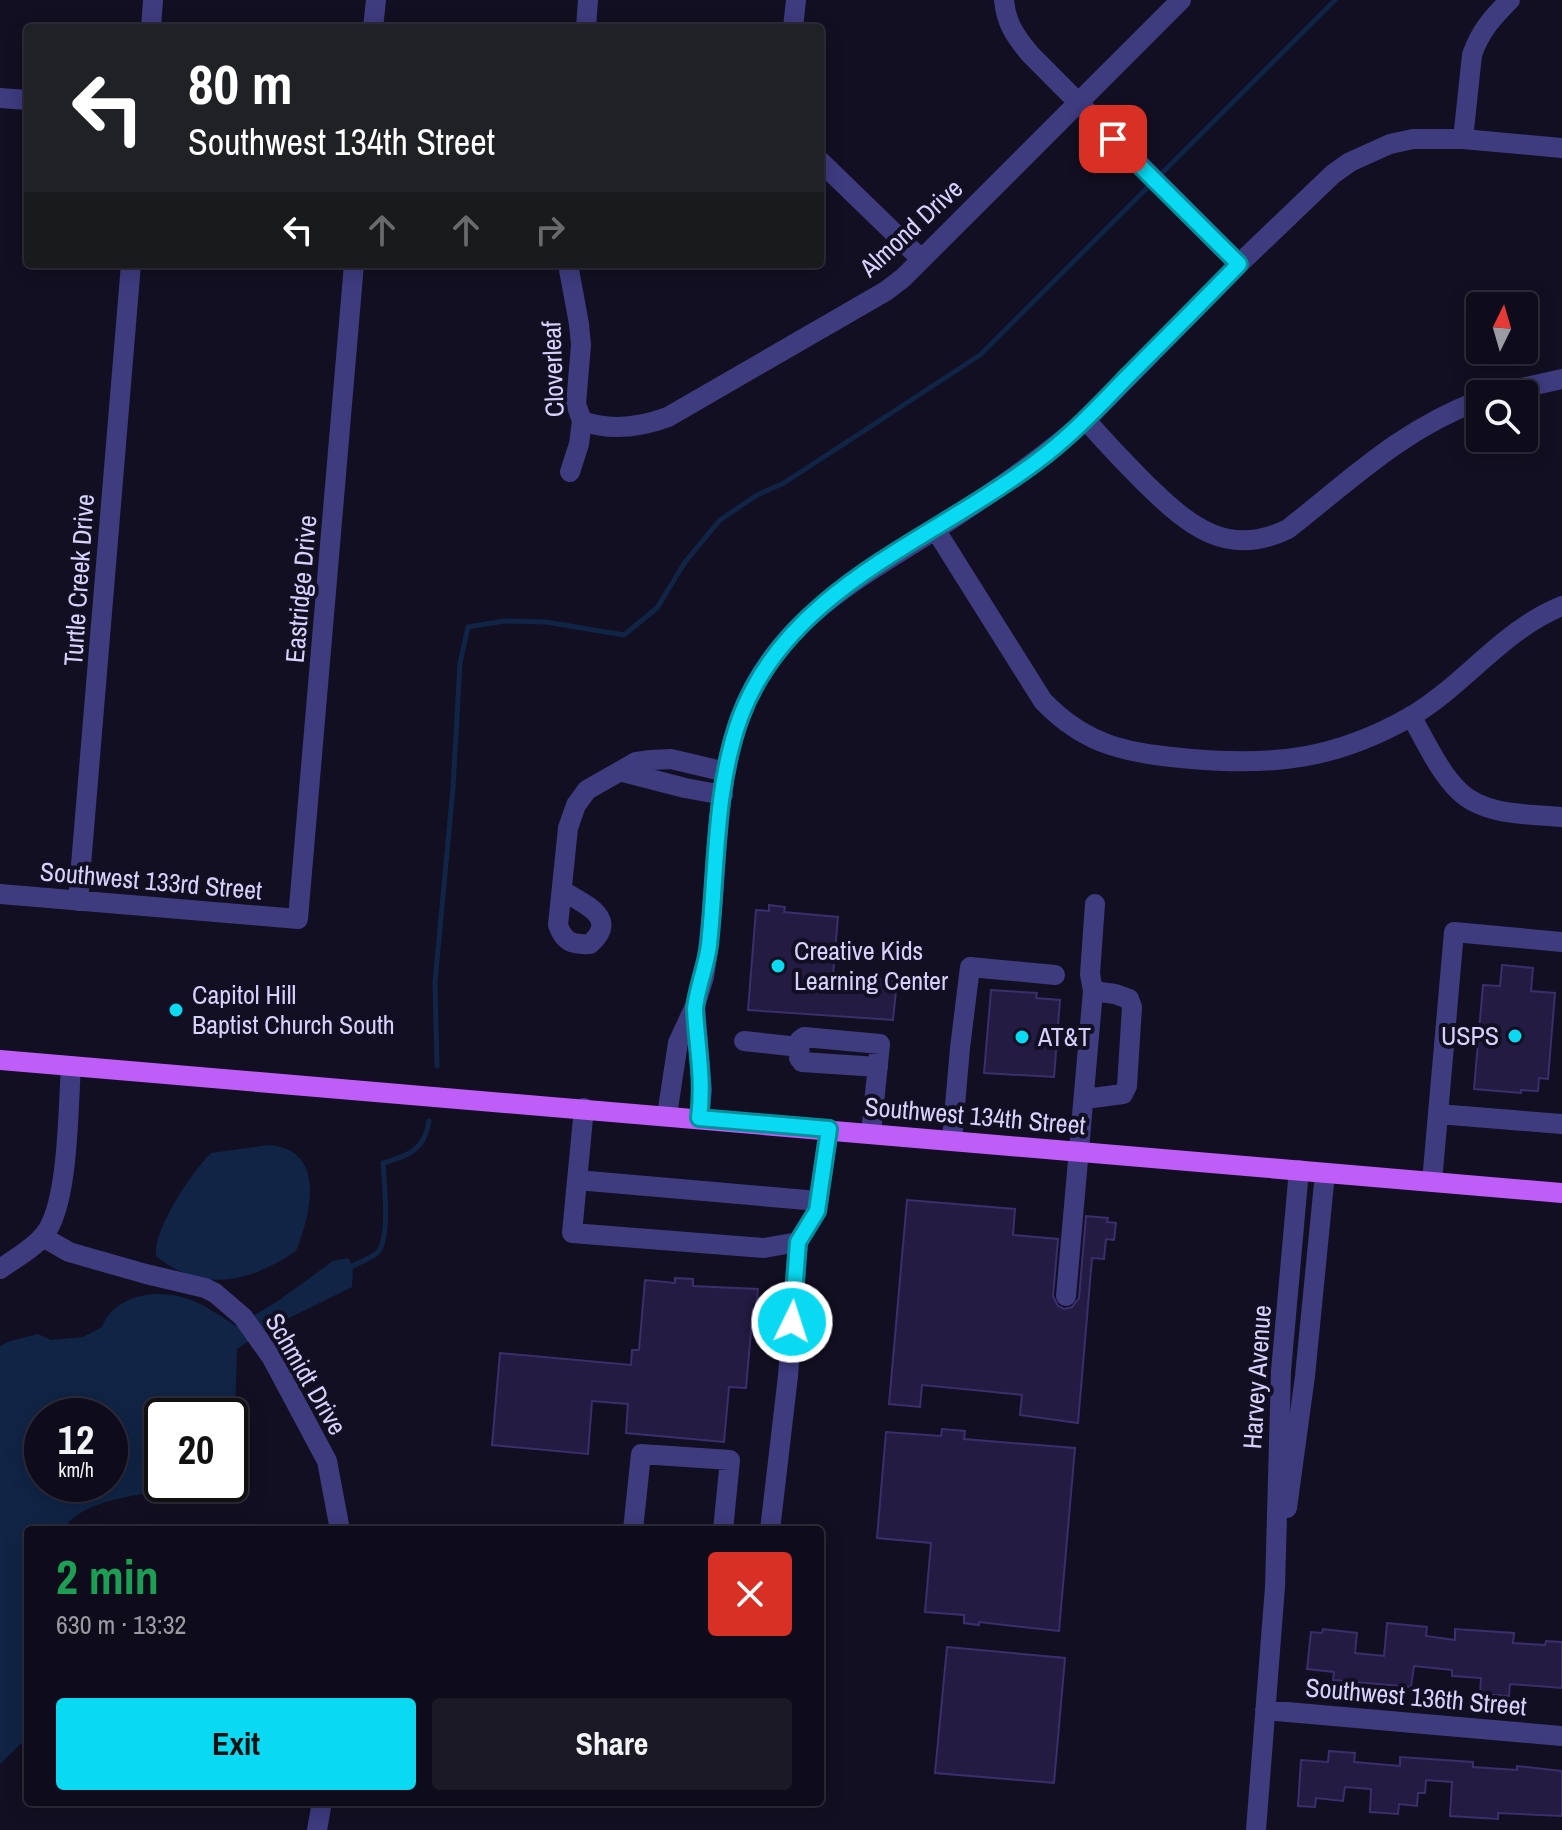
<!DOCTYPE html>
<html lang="en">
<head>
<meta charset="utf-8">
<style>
	body { margin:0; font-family:"Archivo Narrow",sans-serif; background:#1c1927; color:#f1f3f6; height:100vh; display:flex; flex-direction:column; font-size:30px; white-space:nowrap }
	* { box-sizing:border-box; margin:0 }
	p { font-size:26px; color:#9b9ba2 }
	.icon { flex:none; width:44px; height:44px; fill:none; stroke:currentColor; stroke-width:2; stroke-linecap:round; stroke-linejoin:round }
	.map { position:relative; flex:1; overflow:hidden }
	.details { position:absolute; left:24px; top:1526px; width:800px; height:280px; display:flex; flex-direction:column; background:#0e0b1a; border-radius:8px; box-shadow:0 4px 20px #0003,0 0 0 2px #2e2b39 }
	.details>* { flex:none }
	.top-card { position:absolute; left:24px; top:24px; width:800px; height:244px; border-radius:8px; box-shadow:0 4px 20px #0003,0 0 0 2px #2e2b39; background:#202124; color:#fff; overflow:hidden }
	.needle { width:52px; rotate:5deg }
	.fabs { position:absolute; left:1466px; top:292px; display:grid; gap:16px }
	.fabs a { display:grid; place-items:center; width:72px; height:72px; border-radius:8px; background:#0e0b1a; box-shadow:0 4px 20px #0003,0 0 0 2px #2e2b39; font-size:40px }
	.speed { position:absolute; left:24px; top:1398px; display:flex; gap:16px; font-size:40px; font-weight:700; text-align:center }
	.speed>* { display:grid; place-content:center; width:104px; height:104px; border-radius:50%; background:#0e0b1a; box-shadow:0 4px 20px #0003,0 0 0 2px #2e2b39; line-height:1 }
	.speed small { font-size:20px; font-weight:400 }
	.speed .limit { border:4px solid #111; border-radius:12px; background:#fff; color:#111 }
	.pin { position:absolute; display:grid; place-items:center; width:68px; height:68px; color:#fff; margin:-34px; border-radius:16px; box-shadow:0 4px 12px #0006 }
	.me { position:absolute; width:88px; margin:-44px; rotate:4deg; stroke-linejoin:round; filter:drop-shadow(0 0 6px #0008) }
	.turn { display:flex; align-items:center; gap:28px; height:168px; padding:0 32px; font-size:36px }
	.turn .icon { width:104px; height:104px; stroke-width:2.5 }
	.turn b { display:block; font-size:56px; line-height:68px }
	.lanes { display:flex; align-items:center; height:76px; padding:0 32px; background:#0003; justify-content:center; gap:40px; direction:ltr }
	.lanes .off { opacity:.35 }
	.round { display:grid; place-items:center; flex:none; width:84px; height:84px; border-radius:8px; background:#1c1927 }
	.summary { display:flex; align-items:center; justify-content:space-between; height:136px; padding:0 32px }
	h1 { font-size:48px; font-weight:800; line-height:60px; color:#1e9e55 }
	.action { display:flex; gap:16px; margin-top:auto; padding:16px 32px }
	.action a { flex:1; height:92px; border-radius:8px; background:#09daf1; color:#111; font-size:32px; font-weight:800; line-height:92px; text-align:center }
	.action a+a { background:#1c1927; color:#f1f3f6 }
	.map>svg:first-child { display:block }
	.water { fill:#102445; fill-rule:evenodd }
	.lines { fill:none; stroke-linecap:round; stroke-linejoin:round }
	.stream { stroke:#102445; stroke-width:5 }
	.building { fill:#231b42; stroke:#3b2e6d; stroke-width:2 }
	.minor { stroke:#3e3b7f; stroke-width:20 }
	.major { stroke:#bf5df9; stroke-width:20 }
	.route-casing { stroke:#068e9d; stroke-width:20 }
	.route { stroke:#09daf1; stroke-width:14 }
	.poi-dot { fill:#09daf1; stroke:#120f22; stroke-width:3 }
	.labels { text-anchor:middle; stroke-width:8; stroke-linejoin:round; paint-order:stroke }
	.street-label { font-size:26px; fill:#d7d2fd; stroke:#120f22 }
	.poi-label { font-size:26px; fill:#d7d2fd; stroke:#120f22; text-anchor:start }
</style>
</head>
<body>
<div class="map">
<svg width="1562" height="1830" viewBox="0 0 1562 1830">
	<rect width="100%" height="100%" fill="#120f22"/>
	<path class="water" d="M269 1145C327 1150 311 1213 296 1251 251 1282 202 1294 156 1256 153 1229 192 1172 211 1153Z
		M348 1258 353 1266 352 1287 267 1329 237 1349 235 1415 230 1420V1416H162V1484H170L164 1490C135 1496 78 1501 64 1530H28V1737L0 1764V1346L10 1341 38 1334 51 1340 83 1337 102 1327C115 1293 161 1288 191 1300 207 1306 222 1317 236 1326L278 1301 333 1261ZM42 1416H110V1484H42Z"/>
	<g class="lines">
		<path class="stream" d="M1158 177 1335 0
			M437 1066 435 982 453 788 460 663 468 627 504 621 546 622 624 635 657 608 685 562 720 520 757 495 784 483 980 355 1151 184
			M353 1266C360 1262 371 1258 377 1253 391 1240 384 1182 383 1163 408 1156 425 1150 429 1121"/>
	</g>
	<path class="building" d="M769 905 785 907 784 912 838 917 833 975 897 981 893 1020 748 1010 756 910 769 911Z
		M1502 965 1533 968 1531 991 1555 993 1548 1079 1539 1078 1538 1091 1521 1090V1093L1474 1089 1483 985 1500 986Z
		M991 990 1037 993 1036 998 1060 1000 1054 1077 984 1073Z
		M907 1200 1015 1209 1013 1235 1058 1239 1053 1296 1058 1306 1064 1309 1072 1307 1079 1298 1086 1216 1108 1218 1107 1222 1116 1223 1114 1240 1106 1239 1104 1259 1092 1258 1078 1423 1020 1415 1022 1395 984 1391 922 1385 920 1407 889 1404Z
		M675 1278 693 1279V1286L758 1289 756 1309H753L746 1388 729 1387 724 1442 626 1433 628 1404 592 1401 588 1454 492 1445 500 1353 631 1365 632 1350H639L645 1280 675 1283Z
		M942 1429 965 1431 964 1439 1075 1448 1059 1631 979 1622V1625L964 1623V1615L925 1612 931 1543 877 1538 886 1432 941 1436Z
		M1387 1623 1427 1627 1426 1636 1455 1640V1629L1514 1633 1513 1643 1545 1645 1546 1641 1562 1642V1688L1510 1684 1509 1696 1480 1694 1481 1678 1452 1676V1670L1414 1666 1411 1687 1333 1680 1334 1672 1307 1669 1311 1632 1322 1633 1323 1629 1357 1633 1355 1653 1384 1656Z
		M947 1647 1065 1658 1054 1783 935 1773Z
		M1329 1751 1355 1753 1354 1762 1400 1766V1757L1473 1762V1767L1517 1770V1766L1562 1771V1816L1498 1813V1819L1450 1816 1452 1782 1426 1780 1425 1793H1418L1417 1806 1399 1804 1398 1814 1370 1812 1371 1789 1345 1787 1343 1801 1316 1798 1315 1807 1298 1806 1301 1760 1328 1762Z"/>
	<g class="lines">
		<path class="minor" d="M1004 0C1006 23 1015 36 1030 54L1239 264
			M151 28 153 0
			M373 28 376 0
			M586 28 588 0
			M793 28 796 0
			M0 98 28 100
			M1463 139 1472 55C1480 31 1493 17 1510 0
			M820 161 921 259
			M568 264 579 324 581 345 576 404 582 421 579 444 570 472
			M1495 394 1562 379
			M1086 420C1105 442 1125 463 1146 484 1188 525 1227 559 1288 529 1353 478 1401 430 1480 400
			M582 421C610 431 641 427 668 417L886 291 903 278 1181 0
			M935 529 1043 701C1088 748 1130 753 1192 759 1275 766 1336 759 1410 717 1465 685 1502 630 1562 606
			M1411 716C1425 740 1439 772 1459 791 1484 816 1529 814 1562 817
			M623 772 685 788 723 795
			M563 891C583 904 620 917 590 944 572 945 564 942 558 925L568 828 576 805 587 790 636 762 651 760 671 759 726 772
			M0 894 298 919 354 264
			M78 901 131 264
			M695 1006 702 1090 699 1118
			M744 1041 799 1047
			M1085 1099 1123 1094 1127 1086 1132 1007 1129 999 1115 994 1093 991
			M584 1108 572 1233 764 1248 798 1242
			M1438 1114 1562 1124
			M667 1115 678 1043 695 1006 704 977C719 892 711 802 739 720 773 624 854 581 935 530 988 496 1039 461 1086 420L1239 264 1333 174 1350 162 1390 144 1413 139H1463L1562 148
			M871 1133 880 1044 804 1037 800 1040 799 1058 802 1062 878 1067
			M952 1140 960 1048 970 967 1055 975
			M577 1180 818 1201
			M1432 1182 1454 932 1562 942
			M43 1237 69 1252 146 1274 205 1288 215 1293 243 1317 272 1358 327 1461 340 1530
			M0 1269C14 1259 33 1249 44 1235 69 1205 68 1107 71 1066
			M1066 1296 1093 991 1090 974 1095 904
			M1287 1508 1305 1376 1325 1173
			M633 1530 641 1454 730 1460 723 1530
			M770 1530 788 1376 798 1242 817 1211 829 1129
			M1265 1710 1562 1736
			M317 1830 322 1802
			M1256 1830 1275 1587 1281 1371 1299 1170"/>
		<path class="major" d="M0 1060 1562 1193"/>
	</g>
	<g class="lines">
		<defs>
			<path id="route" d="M792 1322 798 1242 817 1211 829 1129 699 1118C704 1080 697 1047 695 1010 695 995 707 964 709 945 717 870 714 790 740 718 788 588 933 540 1036 462 1070 437 1099 406 1128 376 1165 339 1202 302 1239 264L1113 139"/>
		</defs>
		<use href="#route" class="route-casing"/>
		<use href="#route" class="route"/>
	</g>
	<g class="poi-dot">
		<circle cx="778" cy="966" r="8"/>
		<circle cx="176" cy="1010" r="8"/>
		<circle cx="1515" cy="1036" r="8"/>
		<circle cx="1022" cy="1037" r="8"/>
	</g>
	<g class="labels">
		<g class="street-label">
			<text transform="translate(911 228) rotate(-43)" y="9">Almond Drive</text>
			<text transform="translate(553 369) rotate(-92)" y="9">Cloverleaf</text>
			<text transform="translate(79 580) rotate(-86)" y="9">Turtle Creek Drive</text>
			<text transform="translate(301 589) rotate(-85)" y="9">Eastridge Drive</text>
			<text transform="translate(151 881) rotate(5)" y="9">Southwest 133rd Street</text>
			<text transform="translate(975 1116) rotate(5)" y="9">Southwest 134th Street</text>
			<text transform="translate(306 1374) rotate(60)" y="9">Schmidt Drive</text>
			<text transform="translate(1257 1377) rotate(-86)" y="9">Harvey Avenue</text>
			<text transform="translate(1416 1697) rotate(5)" y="9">Southwest 136th Street</text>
		</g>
		<g class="poi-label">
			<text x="794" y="960">Creative Kids<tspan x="794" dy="30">Learning Center</tspan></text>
			<text x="192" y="1004">Capitol Hill<tspan x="192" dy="30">Baptist Church South</tspan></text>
			<text x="1499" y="1045" text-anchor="end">USPS</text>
			<text x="1038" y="1046">AT&amp;T</text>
		</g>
	</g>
</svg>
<div class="fabs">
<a><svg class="needle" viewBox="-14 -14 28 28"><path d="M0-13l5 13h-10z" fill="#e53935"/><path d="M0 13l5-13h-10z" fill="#9b9ba2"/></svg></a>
<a><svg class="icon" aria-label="search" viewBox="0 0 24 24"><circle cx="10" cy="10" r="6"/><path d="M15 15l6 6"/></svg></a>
</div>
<div class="speed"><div>12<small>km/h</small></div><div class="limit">20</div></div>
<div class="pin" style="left:1113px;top:139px;background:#d93025"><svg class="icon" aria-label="arrive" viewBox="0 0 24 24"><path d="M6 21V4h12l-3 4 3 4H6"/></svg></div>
<svg class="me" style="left:792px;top:1322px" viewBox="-20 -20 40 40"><circle r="17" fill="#09daf1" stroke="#fff" stroke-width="3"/><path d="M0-11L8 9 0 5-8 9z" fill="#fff"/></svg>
<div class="top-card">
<div class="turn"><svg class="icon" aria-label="left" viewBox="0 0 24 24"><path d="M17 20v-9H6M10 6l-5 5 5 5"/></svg><div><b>80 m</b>Southwest 134th Street</div></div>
<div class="lanes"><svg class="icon" aria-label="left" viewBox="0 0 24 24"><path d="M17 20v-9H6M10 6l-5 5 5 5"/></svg><svg class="icon off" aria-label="ahead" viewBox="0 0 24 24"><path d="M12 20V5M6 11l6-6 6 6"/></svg><svg class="icon off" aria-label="ahead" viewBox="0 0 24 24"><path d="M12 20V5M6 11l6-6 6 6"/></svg><svg class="icon off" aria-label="right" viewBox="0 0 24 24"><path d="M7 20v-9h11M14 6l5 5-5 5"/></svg></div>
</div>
<section class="details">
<div class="summary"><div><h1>2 min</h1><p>630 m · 13:32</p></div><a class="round" style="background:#d93025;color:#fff"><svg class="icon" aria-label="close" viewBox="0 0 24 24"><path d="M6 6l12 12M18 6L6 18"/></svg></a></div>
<div class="action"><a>Exit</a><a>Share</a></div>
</section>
</div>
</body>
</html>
